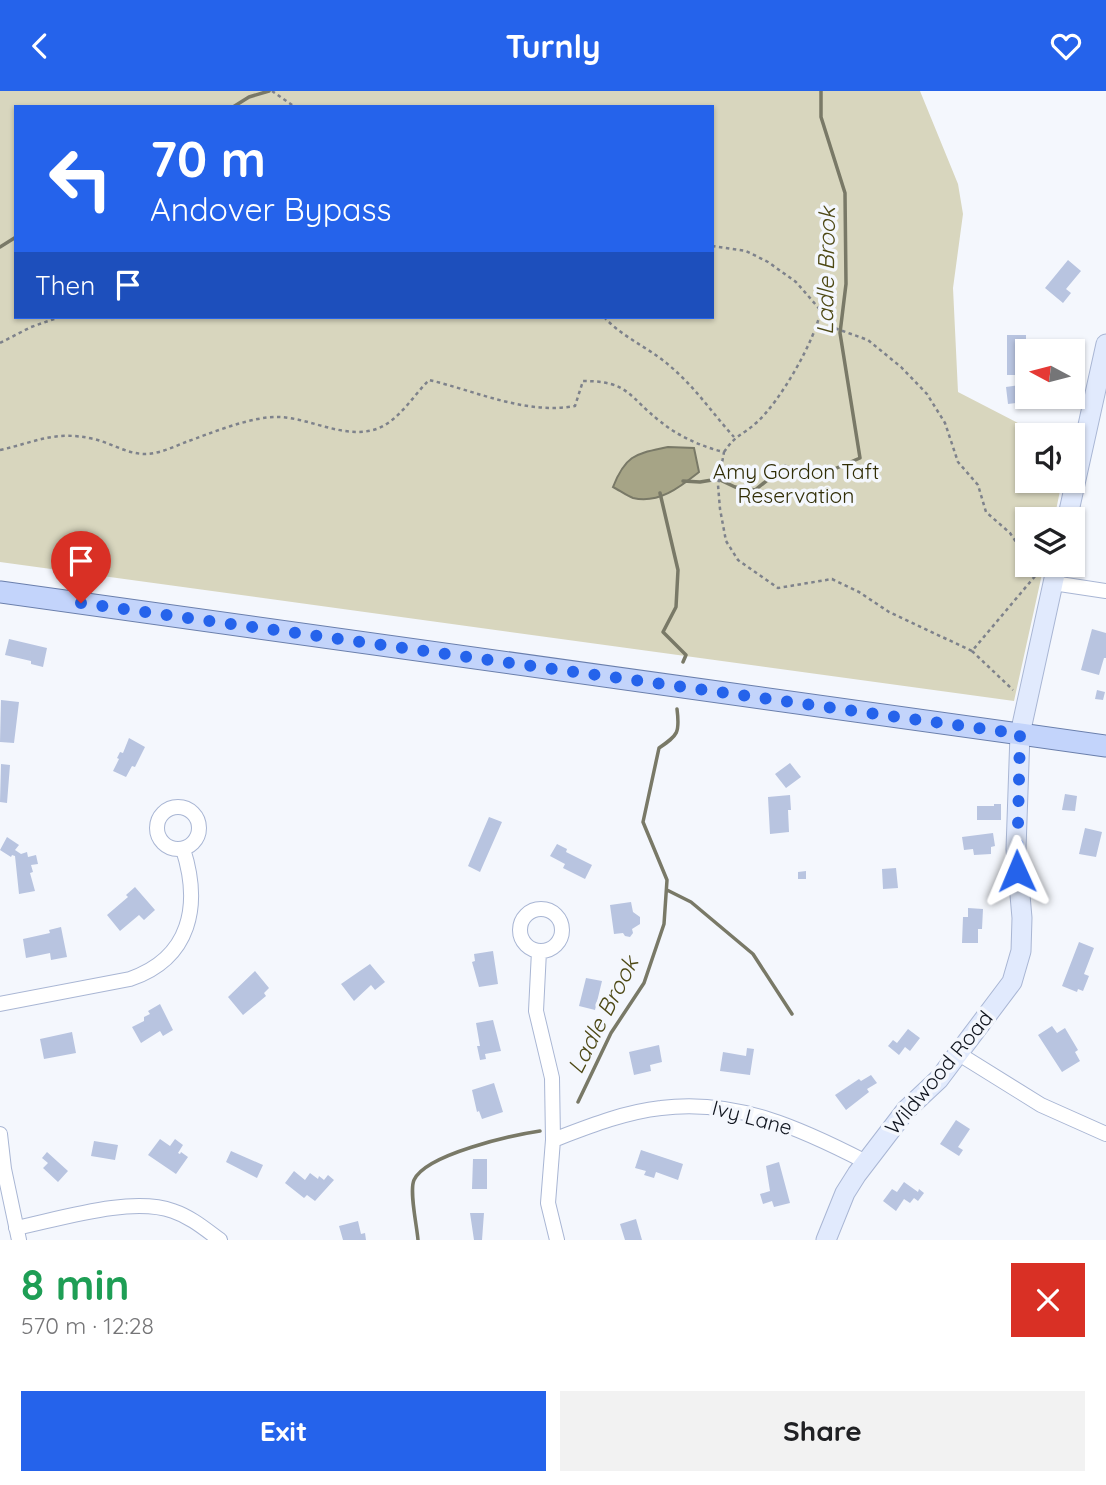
<!DOCTYPE html>
<html lang="en">
<head>
<meta charset="utf-8">
<style>
	body { margin:0; font-family:Quicksand,sans-serif; background:#f2f2f2; color:#202124; height:100vh; display:flex; flex-direction:column; font-size:26px; white-space:nowrap }
	* { box-sizing:border-box; margin:0 }
	p { font-size:23px; color:#757577 }
	.icon { flex:none; width:38px; height:38px; fill:none; stroke:currentColor; stroke-width:2; stroke-linecap:round; stroke-linejoin:round }
	.map { position:relative; height:1149px; overflow:hidden }
	.drawer { display:flex; flex-direction:column; background:#fff; flex:1 }
	.drawer>* { flex:none }
	.hud { position:absolute; left:14px; top:14px; width:700px; height:214px; border-radius:0px; box-shadow:0 2px 5px #0004; background:#2563eb; color:#fff; overflow:hidden }
	.needle { width:46px; rotate:277deg }
	.buttons { position:absolute; left:1015px; top:248px; display:grid; gap:14px }
	.buttons a { display:grid; place-items:center; width:70px; height:70px; border-radius:0px; background:#fff; box-shadow:0 2px 5px #0004; font-size:35px }
	.pin { position:absolute; display:grid; place-items:center; width:60px; height:60px; color:#fff; margin:-72px -30px; border-radius:50% 50% 50% 0; rotate:-45deg; box-shadow:0 0 7px #0007 }
	.pin .icon { rotate:45deg }
	.me { position:absolute; width:77px; margin:-38px; rotate:359deg; stroke-linejoin:round; filter:drop-shadow(0 0 5px #0008) }
	.turn { display:flex; align-items:center; gap:24px; height:147px; padding:0 21px; font-size:32px }
	.turn .icon { width:91px; height:91px; stroke-width:2.5 }
	.turn b { display:block; font-size:49px; line-height:60px }
	.then { display:flex; align-items:center; height:66px; padding:0 21px; background:#0003; gap:14px; font-size:26px }
	.round { display:grid; place-items:center; flex:none; width:74px; height:74px; border-radius:0px; background:#f2f2f2 }
	.summary { display:flex; align-items:center; justify-content:space-between; height:119px; padding:0 21px }
	h1 { font-size:42px; font-weight:700; line-height:52px; color:#1e9e55 }
	.cta { display:flex; gap:14px; margin-top:auto; padding:14px 21px }
	.cta a { flex:1; height:80px; border-radius:0px; background:#2563eb; color:#fff; font-size:28px; font-weight:700; line-height:80px; text-align:center }
	.cta a+a { background:#f2f2f2; color:#202124 }
	header { display:flex; justify-content:space-between; align-items:center; height:91px; padding:0 21px; background:#2563eb; color:#fff; font-size:32px; font-weight:700 }
	.map>svg:first-child { display:block }
	.green { fill:#d8d6be; fill-rule:evenodd }
	.water { fill:#a6a486; stroke:#797967; stroke-width:2 }
	.lines { fill:none; stroke-linecap:round; stroke-linejoin:round }
	.stream { stroke:#797967; stroke-width:3.5 }
	.building { fill:#b8c4e0 }
	.street-casing { stroke:#a9b6d4; stroke-width:16 }
	.secondary-casing { stroke:#a9b6d4; stroke-width:21 }
	.primary-casing { stroke:#6a7fac; stroke-width:23 }
	.path { stroke:#7e828b; stroke-width:2.5; stroke-dasharray:3.5 3.5; stroke-linecap:butt }
	.street { stroke:#fff; stroke-width:14 }
	.secondary { stroke:#e1eafd; stroke-width:19 }
	.primary { stroke:#c3d4fb; stroke-width:21 }
	.route { stroke:#2563eb; stroke-width:12; stroke-dasharray:0 21.6 }
	.labels { text-anchor:middle; stroke-width:7; stroke-linejoin:round; paint-order:stroke }
	.park-label { font-size:21px; fill:#302d05; stroke:#f4f7fd }
	.street-label { font-size:21px; fill:#0f141e; stroke:#f4f7fd }
	.water-label { font-size:23px; font-style:italic; fill:#4e4915; stroke:#f4f7fd }
</style>
</head>
<body>
<header><svg class="icon" aria-label="back" viewBox="0 0 24 24"><path d="M15 5l-7 7 7 7"/></svg>Turnly<svg class="icon" aria-label="heart" viewBox="0 0 24 24"><path d="M12 20l-8-8c-3-5 5-10 8-4 3-6 11-1 8 4z"/></svg></header>
<div class="map">
<svg width="1106" height="1149" viewBox="0 0 1106 1149">
	<rect width="100%" height="100%" fill="#f4f7fd"/>
	<path class="green" d="M0 0H920L958 93 963 123 953 197 958 301 1043 345H1027V390H1062L1054 429H1027V474H1044L1014 610 0 471ZM16 16H712V226H16Z"/>
	<path class="water" d="M668 356 694 357 699 381C680 396 659 413 633 407 627 405 619 399 613 396 626 363 636 363 668 356Z"/>
	<g class="lines">
		<path class="stream" d="M233 16 249 6 269 0
			M0 156 16 146
			M683 390 700 391 718 388 735 396 755 399 785 375 811 388 860 367 840 242 846 193 845 102 821 26V0
			M660 402 678 479 676 516 663 541 686 564 683 571
			M667 799 691 811 753 863 792 923
			M578 1011 611 942 644 892 664 833 667 789 643 731 659 657C678 644 680 642 677 618
			M418 1149C417 1135 409 1100 414 1089 426 1063 513 1044 540 1040"/>
	</g>
	<path class="building" d="M1068 169 1081 180 1066 198 1071 202 1063 212 1045 197Z
		M1007 244H1026V284H1007Z
		M1020 294 1023 311 1008 313 1006 296Z
		M1092 538 1106 542V567H1104L1099 584 1081 579Z
		M9 548 47 557 43 576 31 573V570L5 564Z
		M1097 599 1105 601 1103 609 1095 608Z
		M1 609 19 611 14 652 0 651Z
		M129 647 145 656 135 676 132 675 126 686 113 680 119 668 117 667 120 661 123 662Z
		M790 672 801 686 786 697 775 683Z
		M1 673 10 674 7 712 0 711Z
		M1065 703 1077 705 1075 720 1062 719Z
		M790 704 791 719H788L789 741 770 743 768 706Z
		M994 713H1001V729H977V715H994Z
		M489 726 502 731 480 781 468 775Z
		M1085 737 1102 741 1096 766 1079 763Z
		M993 742 995 755 991 756V763L974 764 973 758 964 759 962 746Z
		M7 746 19 754 15 759 21 763 27 761 28 766 36 764 38 773 31 774 33 781 30 782 35 800 19 803 15 765 12 764 11 766 0 759Z
		M557 753 567 758 566 761 592 774 585 788 563 777 565 773 550 765Z
		M896 777 898 797 883 798 882 778Z
		M806 780V788H798V781Z
		M135 796 155 819 144 829 139 824 120 840 107 824 128 806 126 804Z
		M631 811 633 821 640 826V833L632 838 633 842 630 846 625 845 623 842 614 843 610 814Z
		M968 817 983 818 982 838H978V852H962L963 826H968Z
		M61 836 67 866 51 869 50 862 26 867 23 848 50 842 49 839Z
		M1079 851 1094 857 1084 883 1089 885 1083 900 1078 898 1077 901 1062 895Z
		M493 860 498 893 479 896 472 871 475 870 474 863Z
		M370 873 385 891 375 899 371 894 354 910 341 893Z
		M255 880 269 897 264 902 266 905 243 924 228 906Z
		M586 887 602 890 595 919 579 915Z
		M602 909 608 910 607 918 601 917Z
		M160 913 173 939 163 945 160 940 141 952 132 936 144 930V926L150 923 148 920Z
		M493 929 501 960 485 963 486 968 480 969 477 955H480L476 932Z
		M1052 935 1057 942 1065 937 1078 959 1075 961 1080 970 1062 981 1038 944Z
		M908 938 920 947 910 960 905 956 899 964 888 955 893 949 897 952Z
		M72 941 76 962 44 968 40 948Z
		M659 954 662 971 650 974 651 980 634 984 629 961Z
		M747 957 754 958 750 984 720 980 723 961 746 965Z
		M871 984 877 992 867 998 869 1001 846 1019 835 1004 859 988 861 990Z
		M494 992 503 1021 482 1028 479 1020 477 1021 472 999Z
		M956 1029 970 1038 958 1056 963 1059 959 1065 940 1053Z
		M160 1048 170 1055 175 1048 183 1054 178 1062 180 1063 181 1061 188 1066 176 1083 148 1064Z
		M94 1050 118 1054 115 1069 91 1065Z
		M641 1059 683 1073 678 1089 656 1081 654 1087 644 1084 646 1080 635 1077Z
		M231 1060 263 1074 257 1087 226 1071Z
		M47 1061 68 1080 58 1091 43 1077 48 1072 42 1067Z
		M473 1068H487V1098H472Z
		M779 1071 790 1112 774 1116 772 1110 763 1113 760 1103 770 1100 766 1075Z
		M294 1080 305 1089 310 1082 318 1088 319 1085 324 1089 328 1084 334 1089 315 1110 307 1104 304 1107 285 1092Z
		M904 1091 918 1101 919 1098 924 1102 918 1110 914 1107 910 1112 904 1108 896 1120 883 1110 892 1098 897 1101Z
		M470 1122H484L482 1149H474Z
		M636 1128 642 1149H625L620 1133Z
		M358 1130 361 1143 365 1142 366 1149H343L339 1135Z"/>
	<g class="lines">
		<defs>
			<path id="street" d="M1053 492 1106 500
				M157 737a21 21 0 1 1 42 0a21 21 0 1 1-42 0Z
				M520 839a21 21 0 1 1 42 0a21 21 0 1 1-42 0Z
				M539 860 536 920 552 987 553 1049 548 1112 557 1149
				M0 913 130 888C191 867 201 814 183 758
				M959 963 1041 1014 1106 1043
				M0 1043 4 1078 19 1149
				M553 1049C587 1036 624 1021 661 1017 735 1007 802 1038 866 1071
				M16 1137C60 1128 131 1105 173 1120 191 1126 205 1138 220 1149"/>
			<path id="secondary" d="M1067 429 1106 253
				M826 1149 845 1102 857 1083 906 1019 939 988 1012 891 1021 860 1022 827 1016 758 1020 643 1057 474"/>
			<path id="primary" d="M0 501 1106 655"/>
		</defs>
		<use href="#street" class="street-casing"/>
		<use href="#secondary" class="secondary-casing"/>
		<use href="#primary" class="primary-casing"/>
		<path class="path" d="M272 0 295 16
			M712 155 746 160 768 171 796 191 837 238 868 249 901 276 927 303 945 332 958 371 978 394 986 421 1010 442 1027 467
			M604 226C623 247 650 257 671 276 695 296 713 323 734 346
			M0 252 31 236 60 226
			M0 359C36 351 55 339 94 348 111 352 127 363 145 363 159 363 173 356 186 351 211 342 252 325 279 326 311 327 347 350 379 337 400 328 413 305 429 289 476 300 526 324 575 315L583 290C630 290 628 306 661 331 678 345 702 356 724 361L718 394 720 418 726 450 738 469 778 497 832 488 859 501 889 521 972 560 1036 484H1040
			M724 361C737 342 742 345 756 332 780 311 816 248 821 218
			M1031 474 1036 484
			M972 560 1013 599"/>
		<use href="#street" class="street"/>
		<use href="#secondary" class="secondary"/>
		<use href="#primary" class="primary"/>
	</g>
	<g class="lines">
		<path class="route" d="M81 512 1020 643 1017 780"/>
	</g>
	<g class="labels">
		<g class="park-label">
			<text x="796" y="388">Amy Gordon Taft<tspan x="796" dy="24">Reservation</tspan></text>
		</g>
		<g class="street-label">
			<text transform="translate(939 982) rotate(-50)" y="7">Wildwood Road</text>
			<text transform="translate(752 1027) rotate(15)" y="7">Ivy Lane</text>
		</g>
		<g class="water-label">
			<text transform="translate(826 180) rotate(-89)" y="8">Ladle Brook</text>
			<text transform="translate(603 924) rotate(-63)" y="8">Ladle Brook</text>
		</g>
	</g>
</svg>
<div class="buttons">
<a><svg class="needle" viewBox="-14 -14 28 28"><path d="M0-13l5 13h-10z" fill="#e53935"/><path d="M0 13l5-13h-10z" fill="#757577"/></svg></a>
<a><svg class="icon" aria-label="sound" viewBox="0 0 24 24"><path d="M4 9h4l5-4v14l-5-4H4zM17 9q2 3 0 6"/></svg></a>
<a><svg class="icon" aria-label="layers" viewBox="0 0 24 24"><path d="M12 4l9 5-9 5-9-5zM3 14l9 5 9-5"/></svg></a>
</div>
<div class="pin" style="left:81px;top:512px;background:#d93025"><svg class="icon" aria-label="arrive" viewBox="0 0 24 24"><path d="M6 21V4h12l-3 4 3 4H6"/></svg></div>
<svg class="me" style="left:1017px;top:780px" viewBox="-20 -20 40 40"><path d="M0-17L14 15 0 8-14 15z" fill="#2563eb" stroke="#fff" stroke-width="4"/></svg>
<div class="hud">
<div class="turn"><svg class="icon" aria-label="left" viewBox="0 0 24 24"><path d="M17 20v-9H6M10 6l-5 5 5 5"/></svg><div><b>70 m</b>Andover Bypass</div></div>
<div class="then">Then<svg class="icon" aria-label="arrive" viewBox="0 0 24 24"><path d="M6 21V4h12l-3 4 3 4H6"/></svg></div>
</div>
</div>
<section class="drawer">
<div class="summary"><div><h1>8 min</h1><p>570 m · 12:28</p></div><a class="round" style="background:#d93025;color:#fff"><svg class="icon" aria-label="close" viewBox="0 0 24 24"><path d="M6 6l12 12M18 6L6 18"/></svg></a></div>
<div class="cta"><a>Exit</a><a>Share</a></div>
</section>
</body>
</html>
